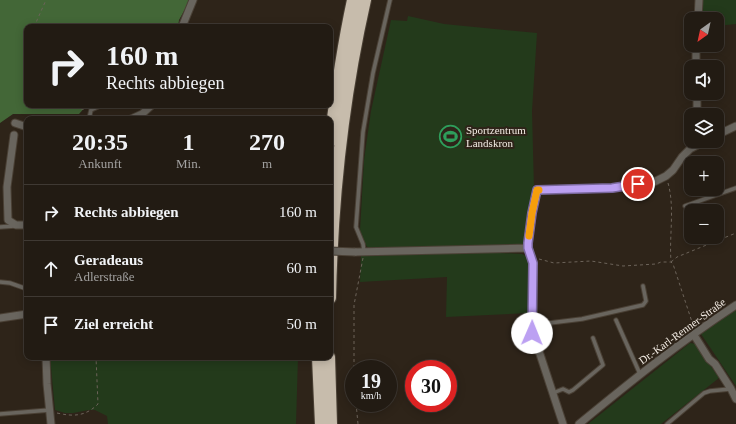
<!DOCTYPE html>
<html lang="de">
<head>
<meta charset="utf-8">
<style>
	body { margin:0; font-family:"Times New Roman",serif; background:#2e2821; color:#f1f3f6; height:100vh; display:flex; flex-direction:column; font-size:15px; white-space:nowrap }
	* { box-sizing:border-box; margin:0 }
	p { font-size:13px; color:#a2a1a0 }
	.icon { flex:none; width:22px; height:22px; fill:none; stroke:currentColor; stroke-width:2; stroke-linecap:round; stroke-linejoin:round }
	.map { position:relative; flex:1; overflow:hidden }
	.details { position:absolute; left:24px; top:116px; width:309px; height:244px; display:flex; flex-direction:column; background:#221b13; border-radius:8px; box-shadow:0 2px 10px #0003,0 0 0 1px #3f3933 }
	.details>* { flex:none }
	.guide { position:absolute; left:24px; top:24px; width:309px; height:84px; border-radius:8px; box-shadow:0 2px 10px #0003,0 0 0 1px #3f3933; background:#221b13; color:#f1f3f6; overflow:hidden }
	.needle { width:26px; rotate:213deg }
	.tools { position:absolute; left:684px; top:12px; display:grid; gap:8px }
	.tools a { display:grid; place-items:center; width:40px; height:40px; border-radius:8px; background:#221b13; box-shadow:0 2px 10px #0003,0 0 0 1px #3f3933; font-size:20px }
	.speed { position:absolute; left:345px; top:360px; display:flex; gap:8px; font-size:20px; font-weight:700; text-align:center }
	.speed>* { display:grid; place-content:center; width:52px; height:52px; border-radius:50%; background:#221b13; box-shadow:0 2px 10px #0003,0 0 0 1px #3f3933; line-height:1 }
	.speed small { font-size:10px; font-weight:400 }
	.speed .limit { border:6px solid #d22; background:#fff; color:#111 }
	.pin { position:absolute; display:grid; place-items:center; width:34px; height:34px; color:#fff; margin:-17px; border:2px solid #fff; border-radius:50%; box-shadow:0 1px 4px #0007 }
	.me { position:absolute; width:44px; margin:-22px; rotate:1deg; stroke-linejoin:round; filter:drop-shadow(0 0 3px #0008) }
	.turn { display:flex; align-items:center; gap:14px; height:84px; padding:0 16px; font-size:18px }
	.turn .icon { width:52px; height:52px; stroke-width:2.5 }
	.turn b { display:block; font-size:28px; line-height:34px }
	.eta { display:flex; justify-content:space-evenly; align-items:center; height:68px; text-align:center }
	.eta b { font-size:24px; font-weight:700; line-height:28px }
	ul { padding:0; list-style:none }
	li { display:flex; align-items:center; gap:12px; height:56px; padding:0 16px; border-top:1px solid #3f3933 }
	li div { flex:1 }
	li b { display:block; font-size:15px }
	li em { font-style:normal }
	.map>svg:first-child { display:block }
	.green { fill:#233a1b }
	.forest { fill:#436737 }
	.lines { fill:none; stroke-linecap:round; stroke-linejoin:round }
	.lane-casing { stroke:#4a4035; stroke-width:5.5 }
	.street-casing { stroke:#4a4035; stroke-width:9 }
	.highway-casing { stroke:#4a4035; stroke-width:14 }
	.path { stroke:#6c6359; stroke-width:1; stroke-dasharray:3 3; stroke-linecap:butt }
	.lane { stroke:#69655e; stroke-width:3.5 }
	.street { stroke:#69655e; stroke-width:7 }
	.highway { stroke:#c7bcac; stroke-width:12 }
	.street-bridge-casing { stroke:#4a4035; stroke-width:9; stroke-linecap:butt }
	.street-bridge { stroke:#69655e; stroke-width:7 }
	.route-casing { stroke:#7a689d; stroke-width:10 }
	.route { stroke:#bca0f2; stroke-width:7 }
	.slow { stroke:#f59e0b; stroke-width:7 }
	.labels { text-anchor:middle; stroke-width:4; stroke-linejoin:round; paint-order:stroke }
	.poi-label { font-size:11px; fill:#f3ece4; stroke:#2e2419; text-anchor:start }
	.street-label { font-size:11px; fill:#f3ece4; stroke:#2e2419 }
</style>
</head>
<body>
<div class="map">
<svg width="736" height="424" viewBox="0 0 736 424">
	<rect width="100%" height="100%" fill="#2e2419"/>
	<path class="green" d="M702 0H736V24L717 26V19H700Z
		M408 16 444 24 537 33 532 111 534 189 526 248 370 250 364 243 360 231 364 160 371 111 391 20 407 21Z
		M459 251 522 254 528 257 530 262V313L446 317 447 277 360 282 361 255Z
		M736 310V386L701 334Z
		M690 343 696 344 719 378 661 424H588Z
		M50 357H298L296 424H108L107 416 95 410H89L73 413H65L55 410Z"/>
	<path class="forest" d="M0 0H190L179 20 178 27H27V105H87L79 114H13L0 123Z"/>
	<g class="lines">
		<defs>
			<path id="lane" d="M89 119 91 110 102 105
				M685 206 736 188
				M0 227 15 226
				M364 252 363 244 356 227 363 132 373 73 390 0
				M0 282 10 283 27 289
				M616 320 640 374
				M533 325 582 319 643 305 646 301 643 286
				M553 393 563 389 569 392 573 390 603 365 593 338
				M0 414 50 410
				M667 424 704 393 710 391 730 389"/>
			<path id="street" d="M698 19 699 0
				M182 27 193 0
				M696 67V45
				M697 93V115
				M131 119 142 114 152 105
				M15 123 27 127
				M14 135 7 187 8 220 16 225H27
				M717 135 736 126
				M355 252 528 248
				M0 318 27 314
				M694 335 709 359 715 364 731 389 736 399
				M46 357 47 384 51 424
				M563 424 533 333V263L528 248V243L532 213 537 190 612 188 654 182 666 176 673 170 682 157 690 149 705 141
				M579 424C630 382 681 341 736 305"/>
			<path id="highway" d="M330 141C336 94 343 46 353 0
				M330 298C332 198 343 97 365 0
				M318 357 321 424
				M329 357 331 424"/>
		</defs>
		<use href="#lane" class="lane-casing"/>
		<use href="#street" class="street-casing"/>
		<use href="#highway" class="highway-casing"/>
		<path class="path" d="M34 27 46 0
			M27 45 25 58 27 64
			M63 105 86 110
			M85 109 88 105
			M668 183C675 208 669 236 671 261
			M539 259 554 263 591 261 623 266 656 264 661 262H671L673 264 693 325
			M671 262 677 257 736 233
			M354 380V305L363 258
			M356 403 358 424
			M57 413C74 417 86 416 98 404L96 357"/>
		<use href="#lane" class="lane"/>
		<use href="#street" class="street"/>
		<use href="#highway" class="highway"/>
		<defs>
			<path id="street-bridge" d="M330 251 355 252"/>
		</defs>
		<use href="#street-bridge" class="street-bridge-casing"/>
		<use href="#street-bridge" class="street-bridge"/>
	</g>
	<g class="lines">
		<defs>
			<path id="route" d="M532 333 533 263 528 248V243L532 213 537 190 612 188 638 184"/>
		</defs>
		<use href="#route" class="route-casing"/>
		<use href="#route" class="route"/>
		<path class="slow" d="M529 236 532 213 537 190H539"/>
	</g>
	<defs>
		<symbol id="stadium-ring" viewBox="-11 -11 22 22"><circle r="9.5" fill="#2e2419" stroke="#2e9e5b" stroke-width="1.5"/><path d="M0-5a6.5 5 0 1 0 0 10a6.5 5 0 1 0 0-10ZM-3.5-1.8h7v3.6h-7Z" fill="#2e9e5b"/></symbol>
	</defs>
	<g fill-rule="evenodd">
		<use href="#stadium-ring" x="438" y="124" width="25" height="25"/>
	</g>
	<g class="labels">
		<g class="poi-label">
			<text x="466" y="134">Sportzentrum<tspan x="466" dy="13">Landskron</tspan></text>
		</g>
		<g class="street-label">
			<text transform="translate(682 331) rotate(-36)" y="4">Dr.-Karl-Renner-Straße</text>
		</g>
	</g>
</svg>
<div class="tools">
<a><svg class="needle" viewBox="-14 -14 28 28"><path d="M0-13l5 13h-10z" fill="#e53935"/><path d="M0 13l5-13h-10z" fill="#a2a1a0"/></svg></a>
<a><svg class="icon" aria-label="sound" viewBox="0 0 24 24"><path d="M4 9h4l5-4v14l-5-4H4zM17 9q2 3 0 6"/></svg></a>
<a><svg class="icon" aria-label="layers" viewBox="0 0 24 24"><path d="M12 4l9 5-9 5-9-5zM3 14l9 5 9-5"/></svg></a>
<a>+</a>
<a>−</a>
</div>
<div class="speed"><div>19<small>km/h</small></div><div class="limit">30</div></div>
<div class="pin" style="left:638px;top:184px;background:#d93025"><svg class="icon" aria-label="arrive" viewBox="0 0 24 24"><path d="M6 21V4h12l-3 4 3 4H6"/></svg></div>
<svg class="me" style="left:532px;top:333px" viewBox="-20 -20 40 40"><circle r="19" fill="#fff"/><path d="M0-13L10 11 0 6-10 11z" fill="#bca0f2"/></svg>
<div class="guide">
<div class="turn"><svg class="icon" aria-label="right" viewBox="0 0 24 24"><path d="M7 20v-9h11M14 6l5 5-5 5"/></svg><div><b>160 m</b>Rechts abbiegen</div></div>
</div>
<section class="details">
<div class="eta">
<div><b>20:35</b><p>Ankunft</p></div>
<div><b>1</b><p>Min.</p></div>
<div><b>270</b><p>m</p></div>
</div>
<ul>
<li><svg class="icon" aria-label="right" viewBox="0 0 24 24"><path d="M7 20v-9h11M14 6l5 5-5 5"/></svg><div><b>Rechts abbiegen</b></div><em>160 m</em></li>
<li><svg class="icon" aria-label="ahead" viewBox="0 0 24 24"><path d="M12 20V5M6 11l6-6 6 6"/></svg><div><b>Geradeaus</b><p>Adlerstraße</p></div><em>60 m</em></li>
<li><svg class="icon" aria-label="arrive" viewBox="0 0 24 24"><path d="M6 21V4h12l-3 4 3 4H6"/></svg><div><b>Ziel erreicht</b></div><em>50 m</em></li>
</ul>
</section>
</div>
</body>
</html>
